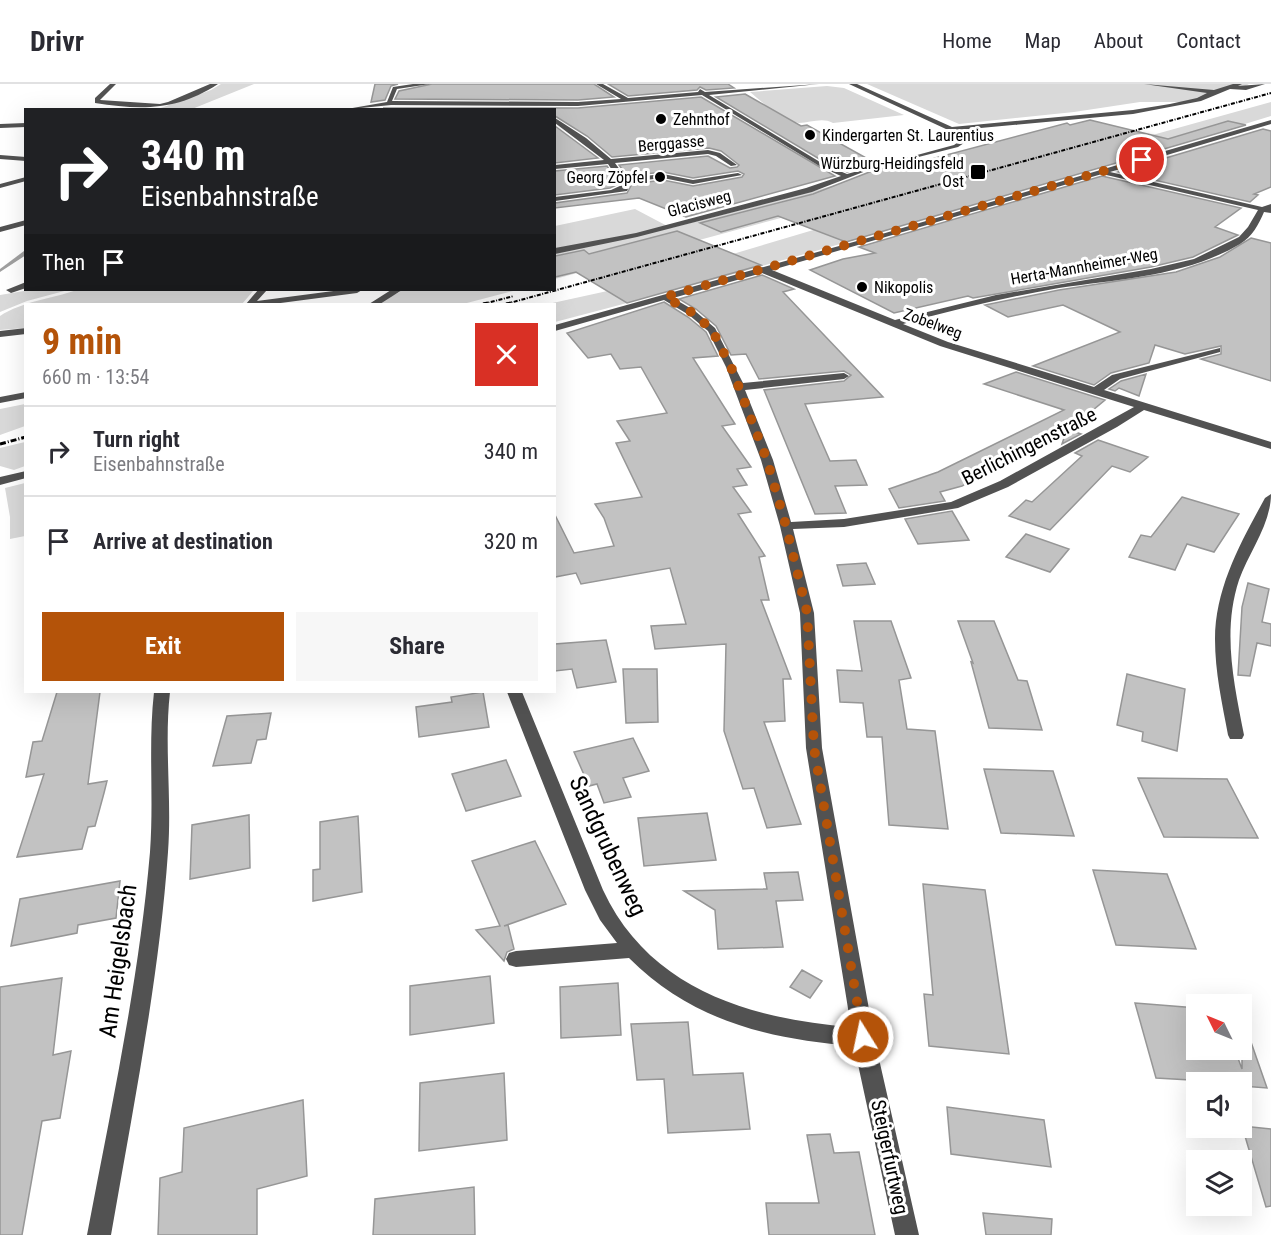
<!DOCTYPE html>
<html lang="en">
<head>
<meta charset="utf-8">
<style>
	body { margin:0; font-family:"Roboto Condensed",sans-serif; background:#f7f7f7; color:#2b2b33; height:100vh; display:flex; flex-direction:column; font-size:22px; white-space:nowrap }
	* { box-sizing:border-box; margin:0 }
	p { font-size:20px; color:#7c7c81 }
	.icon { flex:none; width:33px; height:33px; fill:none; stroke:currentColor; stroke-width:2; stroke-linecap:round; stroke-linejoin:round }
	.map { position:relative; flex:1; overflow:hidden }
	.drawer { position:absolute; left:24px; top:219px; width:532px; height:390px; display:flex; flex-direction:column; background:#fff; border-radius:0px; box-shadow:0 6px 24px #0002 }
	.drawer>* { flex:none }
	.top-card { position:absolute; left:24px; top:24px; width:532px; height:183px; border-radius:0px; box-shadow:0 6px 24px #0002; background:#202124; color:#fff; overflow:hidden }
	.needle { width:39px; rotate:313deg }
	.controls { position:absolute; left:1186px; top:910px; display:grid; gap:12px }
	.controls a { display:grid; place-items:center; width:66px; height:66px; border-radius:0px; background:#fff; box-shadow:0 6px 24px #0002; font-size:30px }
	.pin { position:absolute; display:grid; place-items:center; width:51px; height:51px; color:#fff; margin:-26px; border:3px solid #fff; border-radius:50%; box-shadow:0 2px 6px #0007 }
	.me { position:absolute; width:66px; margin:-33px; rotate:350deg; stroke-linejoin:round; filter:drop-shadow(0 0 4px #0008) }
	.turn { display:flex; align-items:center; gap:21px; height:126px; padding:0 18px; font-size:27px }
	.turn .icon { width:78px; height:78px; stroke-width:2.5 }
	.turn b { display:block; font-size:42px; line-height:51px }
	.then { display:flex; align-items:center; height:57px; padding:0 18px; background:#0003; gap:12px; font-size:22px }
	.round { display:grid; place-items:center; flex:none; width:63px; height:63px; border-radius:0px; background:#f7f7f7 }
	.overview { display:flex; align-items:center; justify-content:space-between; height:102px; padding:0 18px }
	h1 { font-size:36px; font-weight:700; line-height:45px; color:#b45309 }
	.action { display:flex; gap:12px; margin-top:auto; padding:12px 18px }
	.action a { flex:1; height:69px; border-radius:0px; background:#b45309; color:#fff; font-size:24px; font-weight:700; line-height:69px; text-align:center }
	.action a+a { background:#f7f7f7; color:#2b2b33 }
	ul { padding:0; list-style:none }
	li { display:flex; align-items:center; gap:18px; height:90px; padding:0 18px; border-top:2px solid #e1e1e2 }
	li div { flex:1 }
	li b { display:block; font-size:22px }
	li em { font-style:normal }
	header { display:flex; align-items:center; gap:36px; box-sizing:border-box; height:84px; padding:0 30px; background:#fff; border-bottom:2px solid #e1e1e2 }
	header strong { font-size:28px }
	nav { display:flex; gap:33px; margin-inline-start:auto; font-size:21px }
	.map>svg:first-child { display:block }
	.green { fill:#d9d9d9 }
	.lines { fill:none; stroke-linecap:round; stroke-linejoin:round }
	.stream { fill:#a0a0a0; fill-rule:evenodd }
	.building { fill:#c2c2c2; stroke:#969696; stroke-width:1.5 }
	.minor { fill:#525252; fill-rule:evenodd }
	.rail-far1 { stroke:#000; stroke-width:2; stroke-dasharray:4 1.5 1 1.5; stroke-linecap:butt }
	.rail { stroke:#000; stroke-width:3; stroke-dasharray:6 2 1 2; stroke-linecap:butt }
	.route { stroke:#b45309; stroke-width:10; stroke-dasharray:0 18 }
	.poi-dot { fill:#000; stroke:#fff; stroke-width:2 }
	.labels { text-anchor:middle; stroke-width:6; stroke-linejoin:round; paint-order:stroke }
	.far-poi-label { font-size:16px; fill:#000; stroke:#fff; text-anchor:start }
	.far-street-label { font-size:16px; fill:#000; stroke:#fff }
	.street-label { font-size:20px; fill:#000; stroke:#fff }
	.near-street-label { font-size:24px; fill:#000; stroke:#fff }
</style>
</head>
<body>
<header>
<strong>Drivr</strong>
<nav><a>Home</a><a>Map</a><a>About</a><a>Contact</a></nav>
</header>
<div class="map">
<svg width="1271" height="1151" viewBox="0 0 1271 1151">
	<rect width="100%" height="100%" fill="#fff"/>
	<path class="green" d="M221 0H254L192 25H158L211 6Z
		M867 0H1249L1242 4H1232L1187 18H1140L1074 28 959 40Z
		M827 2 844 4 904 31 833 39C822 33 810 39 799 39 784 38 762 18 750 8Z
		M1271 18V32C1034 105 795 175 555 238V220H548L612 206 847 136Z
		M848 98 818 124 555 195V142L635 125 671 144Z
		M30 206H68L27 217 0 228V211Z
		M77 206H254L242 220H26L25 244 0 246V232C23 217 51 215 77 206Z
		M399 206H517L463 220H374L400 208Z
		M25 320V342L0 351V325Z
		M25 358V382L14 386 0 382V364Z
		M25 399V452L10 455V433L5 404Z"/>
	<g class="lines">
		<path class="stream" d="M24 167H26V171L0 188V185Z"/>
	</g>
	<path class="building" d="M375 0H398L391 2 385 16 371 18Z
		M432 0H594L614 13 578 16 395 15 399 7Z
		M608 0H728L734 4 706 6 700 3 697 6 628 12Z
		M745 10 801 42 807 41 877 80 847 88 826 79 716 13Z
		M701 13 835 92 686 133 639 114 555 124V119L627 109 632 100 663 96 693 102 742 93 744 90 738 87 693 94 663 88 627 92 619 81 708 72 730 84 737 83 739 81 721 67 709 64 612 73 587 52 555 32V26L383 24H578Z
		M1090 36 1168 55 1228 37 1246 41 846 158 778 132 721 148 700 139 813 110 872 87 885 84 890 86 1067 39 1070 41Z
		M555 42 598 74 555 79Z
		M1263 45 1271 47V103L1254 110 1258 111 1250 118 1119 88Z
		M607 82 619 100 610 104 555 111V87Z
		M1102 92 1241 124 1215 143 1238 151 1193 173 1151 183 973 214 968 212 894 229 810 186 843 175 875 169 859 163Z
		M677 147 761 181 627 219 576 188 555 193V172L584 166 589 170Z
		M1251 154 1271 159V297L1201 275 1221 270V262L1185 270 1155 261 1149 279 1111 289 1094 301 1033 282 1120 248 1063 221 1008 233 985 221 1059 206 1176 188 1220 173Z
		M762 191 794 205 783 208 883 313 805 320 830 377 856 376 867 401 835 402 846 429 815 430 764 306 844 297 851 291 844 287 759 295 746 270 731 271 716 242 696 225 679 215Z
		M664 218 688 233 706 248 718 272 693 274 735 340 722 342 751 383 737 385 747 401 733 403 751 428 738 430 765 472 759 473 769 516H761L791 595H783L785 637 764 638 801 740 767 744 754 704 743 705 724 647 726 560 655 565 651 542 686 540 670 484 581 500 576 489 555 493V431L574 469 614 462 604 434 595 420 642 413 616 359 630 357 617 337 667 329 641 283 620 285 611 270 588 274 567 249Z
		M1016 288 1105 316 1069 346 1081 350 1062 360 1066 348 962 402 940 408 945 417 899 424 889 405 938 388 1064 326 984 300Z
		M1146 290 1139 312 1119 304 1115 307 1109 305 1121 297Z
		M1098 356 1148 373 1130 388 1112 382 1050 446 1009 432 1026 416 1032 418 1082 372 1075 369Z
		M1182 413 1239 430 1214 468 1187 460 1175 486 1129 473 1141 451 1151 453Z
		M952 427 969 456 918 460 905 435Z
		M1026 450 1069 465 1050 488 1006 473Z
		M866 479 875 500 843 502 837 481Z
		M1248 499 1269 505 1262 538 1271 540V562L1257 559 1250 592 1238 591 1242 523Z
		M854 537H891L911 594 899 596 907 645 935 647 948 745 889 741 882 653H867L863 619 840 618 837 586 862 587Z
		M958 537H994L1018 596 1027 597 1042 646 989 644 971 578 973 579Z
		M606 556 616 598 577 604 572 585 555 587V560Z
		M623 585H657L658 638 626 639Z
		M1127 590 1185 605 1177 667 1142 657 1143 648 1117 641Z
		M57 608H100L88 700 107 697 104 709 95 742 88 743 82 765 17 773 44 690 26 693 33 658 42 657Z
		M483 608 489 643 419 653 416 623 452 618 451 613Z
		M271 629 266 655 257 656 251 679 213 682 227 632Z
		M633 654 649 687 623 694 631 713 604 719 597 700 589 702 574 668Z
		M506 676 521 712 466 727 452 690Z
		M984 685 1053 687 1074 752 1001 749Z
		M1138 694 1227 695 1258 754 1164 753Z
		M707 729 716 776 644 782 638 734Z
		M249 731 250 784 190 795 192 741Z
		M358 732 362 808 313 817V786L320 785V738Z
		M535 757 566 820 504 842 508 841 514 865 507 868 504 877 476 846 500 842 472 777Z
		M1093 786 1167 790 1196 865 1116 861Z
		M798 788 803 816 776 817 783 863 718 865 715 826 684 807 767 805 764 789Z
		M120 797 116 834 78 841 77 849 11 862 20 815Z
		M923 800 985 806 1009 970 929 962 924 910 933 911Z
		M802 886 822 897 810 914 790 903Z
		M490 892 494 939 410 951V902Z
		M62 894 53 971 71 967 60 1034 42 1037 22 1151H0V903Z
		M618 899 621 951 561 954 560 903Z
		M1135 919 1197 924V966H1235L1242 985V942L1245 941 1267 1004 1242 1002V999L1156 994Z
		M688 938 693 991 743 989 750 1045 668 1049 664 995 637 996 631 940Z
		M504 989 507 1056 419 1067 420 999Z
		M303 1016 307 1092 257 1105V1151H158L160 1094 182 1088 184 1044Z
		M947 1023 1044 1036 1051 1083 951 1070Z
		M1242 1042 1271 1045V1122L1266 1123Z
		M830 1050 834 1069 859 1068 875 1151H769L766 1119H819L807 1051Z
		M474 1103 475 1151H373L375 1115Z
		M983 1129 1052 1135 1051 1151H986Z"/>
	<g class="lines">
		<path class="minor" d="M110 0H116L100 16 160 20 168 18 210 0H218C177 27 141 26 95 19V14Z
			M413 0H430L397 5 392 17 578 18 621 15 596 0H603L628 14 698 8 700 5 705 8 819 0 709 11 825 81 847 90 954 61 961 56V52L849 0H857L952 43 1133 26 1170 20 1197 14 1207 9 1144 0 1214 6 1233 0H1242L1238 2 1265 0 1246 6 1230 5 1201 17 1133 30 959 46 966 50 967 57 958 63 871 85 812 108 637 153 555 170V164L636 149 806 104 841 92 821 83 702 11 578 22 391 21 341 26 387 18 393 3Z
			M555 34 586 54 611 75 708 66 720 69 737 81 731 82 716 72 708 70 615 79 626 94 663 90 693 96 738 89 742 91 693 100 663 94 628 98 630 101 627 107 555 117V113L611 106 622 101 608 80 555 85V81L604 76 555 39Z
			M1271 36V40L1110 88 1262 123 1271 120V129L1264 128C1259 140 1252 153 1240 160 1186 192 1120 195 1059 204 1007 213 955 225 903 240L948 258 1094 303 1112 291 1220 264V268L1120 295 1104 306 1271 358V365L1144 326 1117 343 1008 403 958 424 844 443 793 445 814 529 822 664 874 953 919 1151H895L854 962C768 955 692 937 629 874L516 883 509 881 506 875 509 869 516 867 617 859 600 836 585 806 507 608H522L603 806C649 905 750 935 851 943L806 664 800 529 780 442 761 376 726 283 708 247 689 231 664 216 555 247V241L875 152ZM1102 90 1258 126 1248 143 1239 153 1194 175 1151 185 996 211 895 236 772 186ZM762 189 940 262 1134 323 1000 397 951 418 844 435 791 438 773 376 745 306 844 295 849 292 844 289 743 299 715 244 695 227 673 214Z
			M26 39V43L0 44V40Z
			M0 71 26 73V77L0 75Z
			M26 93V97L0 104V100Z
			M26 136V141L0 148V143Z
			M26 198V204L11 209 6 206Z
			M258 206H267L257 217 341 206H362L357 209 273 220H246Z
			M391 206H402L380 220H369Z
			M26 244V250L0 253V247Z
			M26 308V314L0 319V313Z
			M26 387V394L0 401V393Z
			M1271 410C1271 440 1249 468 1239 496 1222 548 1234 599 1244 651L1242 655H1230L1228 651C1222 619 1215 588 1215 555 1215 504 1241 458 1265 414Z
			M154 608H170C164 661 172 714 168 768 159 896 133 1024 111 1151H87C111 1024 139 897 150 768 154 714 148 661 154 608Z"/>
		<path class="rail-far1" d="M483 220 514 212
			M506 220 1271 9"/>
		<path class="rail" d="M483 220 488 219
			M506 220 511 219
			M0 360 26 353"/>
	</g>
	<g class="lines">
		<path class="route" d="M863 953 814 664 807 528 786 442 767 376 731 283 712 246 693 229 665 213 1142 76"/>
	</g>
	<g class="poi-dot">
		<circle cx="661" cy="35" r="6"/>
		<circle cx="810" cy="51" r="6"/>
		<rect x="970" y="80" width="16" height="16" rx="3"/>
		<circle cx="660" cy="93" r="6"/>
		<circle cx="862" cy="203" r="6"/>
	</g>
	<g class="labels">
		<g class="far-poi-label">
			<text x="673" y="41">Zehnthof</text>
			<text x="822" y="57">Kindergarten St. Laurentius</text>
			<text x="964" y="85" text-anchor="end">Würzburg-Heidingsfeld<tspan x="964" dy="18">Ost</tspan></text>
			<text x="648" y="99" text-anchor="end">Georg Zöpfel</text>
			<text x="874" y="209">Nikopolis</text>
		</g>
		<g class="far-street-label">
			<text transform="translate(671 59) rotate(-5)" y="6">Berggasse</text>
			<text transform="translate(699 119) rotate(-15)" y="6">Glacisweg</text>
			<text transform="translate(1084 182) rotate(-10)" y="6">Herta-Mannheimer-Weg</text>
			<text transform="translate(933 239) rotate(20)" y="6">Zobelweg</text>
		</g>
		<g class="street-label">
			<text transform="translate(1029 362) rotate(-27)" y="7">Berlichingenstraße</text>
			<text transform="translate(890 1073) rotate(78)" y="7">Steigerfurtweg</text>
		</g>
		<g class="near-street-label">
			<text transform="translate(608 762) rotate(65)" y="8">Sandgrubenweg</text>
			<text transform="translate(118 877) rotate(-82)" y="8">Am Heigelsbach</text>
		</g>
	</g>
</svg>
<div class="controls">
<a><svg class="needle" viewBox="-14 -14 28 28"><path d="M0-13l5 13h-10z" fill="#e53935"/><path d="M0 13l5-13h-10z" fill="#7c7c81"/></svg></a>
<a><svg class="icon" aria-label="sound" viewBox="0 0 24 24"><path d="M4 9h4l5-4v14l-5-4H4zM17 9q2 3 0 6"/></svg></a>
<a><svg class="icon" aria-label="layers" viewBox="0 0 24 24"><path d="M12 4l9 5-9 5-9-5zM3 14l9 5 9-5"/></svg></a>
</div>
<div class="pin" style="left:1142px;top:76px;background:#d93025"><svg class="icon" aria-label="arrive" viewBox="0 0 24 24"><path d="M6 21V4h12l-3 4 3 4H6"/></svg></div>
<svg class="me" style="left:863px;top:953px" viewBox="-20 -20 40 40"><circle r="17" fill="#b45309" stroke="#fff" stroke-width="3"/><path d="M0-11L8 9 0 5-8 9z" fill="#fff"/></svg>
<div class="top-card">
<div class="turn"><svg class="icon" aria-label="right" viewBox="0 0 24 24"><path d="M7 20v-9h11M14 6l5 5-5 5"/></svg><div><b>340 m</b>Eisenbahnstraße</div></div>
<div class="then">Then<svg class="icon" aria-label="arrive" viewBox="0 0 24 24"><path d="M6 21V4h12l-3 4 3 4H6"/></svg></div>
</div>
<section class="drawer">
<div class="overview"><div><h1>9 min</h1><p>660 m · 13:54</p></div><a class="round" style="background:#d93025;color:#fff"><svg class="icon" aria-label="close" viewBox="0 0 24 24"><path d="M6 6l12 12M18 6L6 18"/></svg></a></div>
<ul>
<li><svg class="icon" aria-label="right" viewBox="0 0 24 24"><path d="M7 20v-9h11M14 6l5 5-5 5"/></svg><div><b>Turn right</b><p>Eisenbahnstraße</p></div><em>340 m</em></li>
<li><svg class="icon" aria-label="arrive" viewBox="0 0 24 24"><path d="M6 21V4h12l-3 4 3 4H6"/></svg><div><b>Arrive at destination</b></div><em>320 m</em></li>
</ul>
<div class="action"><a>Exit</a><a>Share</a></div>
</section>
</div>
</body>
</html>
